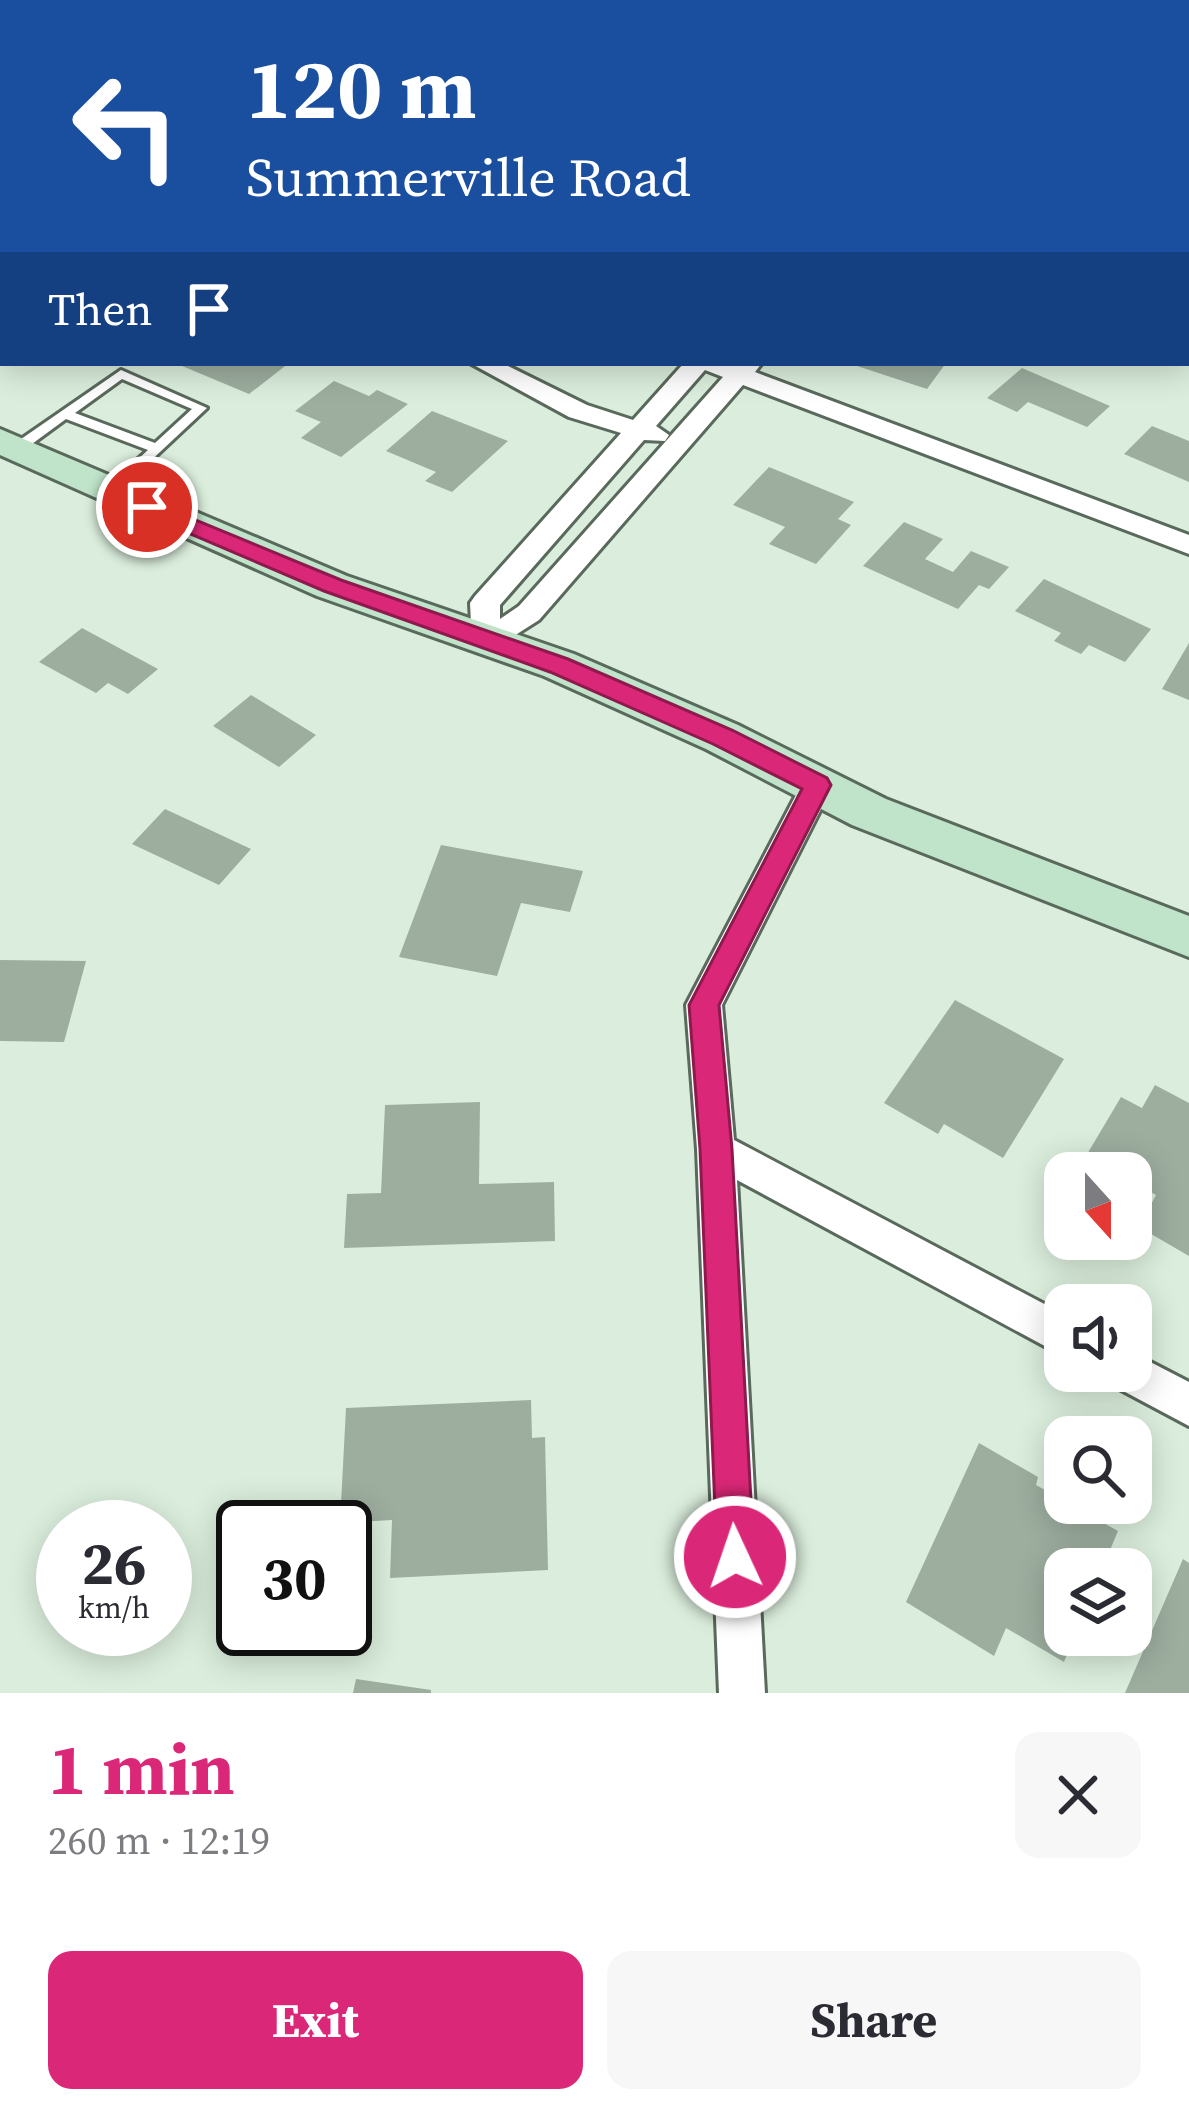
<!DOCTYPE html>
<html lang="en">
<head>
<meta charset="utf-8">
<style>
	body { margin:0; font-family:"Source Serif 4",serif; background:#f7f7f7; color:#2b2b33; height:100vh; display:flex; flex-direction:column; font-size:45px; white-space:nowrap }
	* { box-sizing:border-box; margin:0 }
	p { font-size:39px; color:#7c7c81 }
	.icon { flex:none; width:66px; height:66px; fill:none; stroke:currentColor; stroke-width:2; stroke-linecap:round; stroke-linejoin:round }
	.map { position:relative; height:1693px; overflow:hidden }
	.side { display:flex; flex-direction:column; background:#fff; flex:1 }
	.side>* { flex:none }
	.hud { position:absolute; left:0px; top:0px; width:1191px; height:366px; box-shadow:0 6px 30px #0003; background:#1a4fa0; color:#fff; overflow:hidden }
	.needle { width:78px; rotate:159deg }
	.fabs { position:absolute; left:1044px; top:1152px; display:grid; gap:24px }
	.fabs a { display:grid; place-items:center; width:108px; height:108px; border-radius:24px; background:#fff; box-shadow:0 6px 30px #0003; font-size:60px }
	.speed { position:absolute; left:36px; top:1500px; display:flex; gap:24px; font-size:60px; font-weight:700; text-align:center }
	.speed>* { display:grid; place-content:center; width:156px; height:156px; border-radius:50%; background:#fff; box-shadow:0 6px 30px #0003; line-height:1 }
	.speed small { font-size:30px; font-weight:400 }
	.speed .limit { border:6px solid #111; border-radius:18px; background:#fff; color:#111 }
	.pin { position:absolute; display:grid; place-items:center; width:102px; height:102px; color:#fff; margin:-51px; border:6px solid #fff; border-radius:50%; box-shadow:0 3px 12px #0007 }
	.me { position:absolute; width:132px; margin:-66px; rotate:357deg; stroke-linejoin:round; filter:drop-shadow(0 0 9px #0008) }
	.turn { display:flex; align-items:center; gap:42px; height:252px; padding:0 48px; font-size:54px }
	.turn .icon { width:156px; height:156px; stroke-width:2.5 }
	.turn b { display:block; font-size:84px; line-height:102px }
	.then { display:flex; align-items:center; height:114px; padding:0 48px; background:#0003; gap:24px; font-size:45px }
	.round { display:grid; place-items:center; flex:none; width:126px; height:126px; border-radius:24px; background:#f7f7f7 }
	.head { display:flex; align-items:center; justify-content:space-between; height:204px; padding:0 48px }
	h1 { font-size:72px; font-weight:700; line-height:90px; color:#db2777 }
	.action { display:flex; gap:24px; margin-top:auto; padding:24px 48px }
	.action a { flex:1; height:138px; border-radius:24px; background:#db2777; color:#fff; font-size:48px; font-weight:700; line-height:138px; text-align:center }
	.action a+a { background:#f7f7f7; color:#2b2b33 }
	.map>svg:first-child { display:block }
	.building { fill:#9dae9f }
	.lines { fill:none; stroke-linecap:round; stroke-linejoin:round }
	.lane-casing { stroke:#59695b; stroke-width:6 }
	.street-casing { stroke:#59695b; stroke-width:6 }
	.secondary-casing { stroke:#59695b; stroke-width:6 }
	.lane { fill:#fff; fill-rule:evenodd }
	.street { fill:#fff; fill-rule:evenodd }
	.secondary { fill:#bfe4ca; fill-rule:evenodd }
	.route { fill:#db2777; stroke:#8e194d; stroke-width:3 }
</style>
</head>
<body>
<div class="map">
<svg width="1189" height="1693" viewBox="0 0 1189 1693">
	<rect width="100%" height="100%" fill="#dbeedd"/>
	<path class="building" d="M175 363H289L249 394Z
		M848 363H946L927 389Z
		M1022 368 1110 406 1087 427 1028 402 1017 412 987 398Z
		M334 381 369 396 377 390 408 404 341 457 301 438 321 422 295 411Z
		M432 411 508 441 452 492 425 481 436 472 386 451Z
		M1152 426 1189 441V482L1124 454Z
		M769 467 854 502 838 519 851 525 816 564 769 544 785 527 733 505Z
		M904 522 943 539 925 559 953 572 971 551 1009 567 989 589 979 585 958 609 863 566Z
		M1044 579 1151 629 1125 662 1089 645 1081 654 1054 641 1061 633 1015 611Z
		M82 628 158 669 128 694 108 683 96 693 39 662Z
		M1189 643V700L1162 689Z
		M251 695 316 735 279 767 213 726Z
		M165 809 251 849 219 885 132 844Z
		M441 845 583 871 570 912 521 903 497 976 399 957Z
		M0 960 86 961 64 1042 0 1041Z
		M955 1000 1064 1059 1003 1158 944 1124 938 1134 884 1103Z
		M1155 1085 1189 1103V1256L1139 1227 1156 1195 1131 1181V1173H1117L1086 1156 1121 1097 1142 1108Z
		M480 1102 479 1184 554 1182 555 1241 344 1248 347 1194 381 1193 385 1105Z
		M531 1400 532 1438 545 1437 548 1570 390 1578 392 1520 340 1523 346 1408Z
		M979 1443 1038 1477 1036 1485 1118 1531 1102 1569H1065V1635H1075L1064 1662 1006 1628 994 1656 906 1602Z
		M1183 1559 1189 1563V1693H1125Z
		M356 1679 431 1690V1693H353Z"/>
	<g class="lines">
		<defs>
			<path id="lane" d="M121 370 207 408 114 495H104L102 492 148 450 66 419 21 452H11V446ZM122 379 192 409 155 443 75 413Z"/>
			<path id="street" d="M127 0H147L149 3H129Z
				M1033 0H1054L1031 3Z
				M1188 175 1189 176V190L1188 189Z
				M470 363H502L587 405 633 420 684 363H762L755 372 1189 535V554L743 385 539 620 487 653 472 643 470 603 475 596 621 433 569 417ZM705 370 723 377 519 606 500 619V605L644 440 665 441 669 435 656 426Z
				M817 773 828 776 833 785 722 1005 734 1140 1065 1315V1357L737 1180 765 1693H719L697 1149 686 1005 806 776Z
				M1131 1352 1189 1382V1426L1112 1385 1106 1371H1131Z"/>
			<path id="secondary" d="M0 429 347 576 574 654 738 725 886 799 1189 916V957L852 825 706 749 544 676 317 596 0 455Z"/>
		</defs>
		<use href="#lane" class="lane-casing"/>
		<use href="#street" class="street-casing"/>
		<use href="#secondary" class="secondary-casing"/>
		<use href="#lane" class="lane"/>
		<use href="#street" class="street"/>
		<use href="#secondary" class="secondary"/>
	</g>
	<path class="route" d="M147 500 341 580 568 659 732 730 827 778 831 785 719 1005 732 1149 754 1557 748 1570 735 1575 722 1570 717 1557 700 1149 689 1005 802 789 713 744 550 672 324 591 139 512 135 507Z"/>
</svg>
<div class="fabs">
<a><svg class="needle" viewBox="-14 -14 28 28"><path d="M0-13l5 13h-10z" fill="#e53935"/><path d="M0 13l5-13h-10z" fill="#7c7c81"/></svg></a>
<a><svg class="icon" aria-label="sound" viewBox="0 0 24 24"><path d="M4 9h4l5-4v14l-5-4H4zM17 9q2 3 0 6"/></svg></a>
<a><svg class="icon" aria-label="search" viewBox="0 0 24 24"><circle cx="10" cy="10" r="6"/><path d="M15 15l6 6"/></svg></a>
<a><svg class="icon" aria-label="layers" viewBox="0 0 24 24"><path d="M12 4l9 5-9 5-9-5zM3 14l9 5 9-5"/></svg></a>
</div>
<div class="speed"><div>26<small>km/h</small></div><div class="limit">30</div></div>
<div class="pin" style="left:147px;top:507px;background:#d93025"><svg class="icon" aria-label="arrive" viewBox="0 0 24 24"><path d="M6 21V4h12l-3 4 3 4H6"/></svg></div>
<svg class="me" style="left:735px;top:1557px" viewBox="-20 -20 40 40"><circle r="17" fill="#db2777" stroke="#fff" stroke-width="3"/><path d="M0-11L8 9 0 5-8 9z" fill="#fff"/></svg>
<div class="hud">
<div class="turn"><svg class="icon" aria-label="left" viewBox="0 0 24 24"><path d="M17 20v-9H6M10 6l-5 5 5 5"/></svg><div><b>120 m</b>Summerville Road</div></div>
<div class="then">Then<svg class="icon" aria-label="arrive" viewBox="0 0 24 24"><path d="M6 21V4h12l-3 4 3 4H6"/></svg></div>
</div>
</div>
<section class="side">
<div class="head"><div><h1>1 min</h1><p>260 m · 12:19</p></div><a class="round"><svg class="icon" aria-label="close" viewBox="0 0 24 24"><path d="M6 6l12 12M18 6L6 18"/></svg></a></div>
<div class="action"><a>Exit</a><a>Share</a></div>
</section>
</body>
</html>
